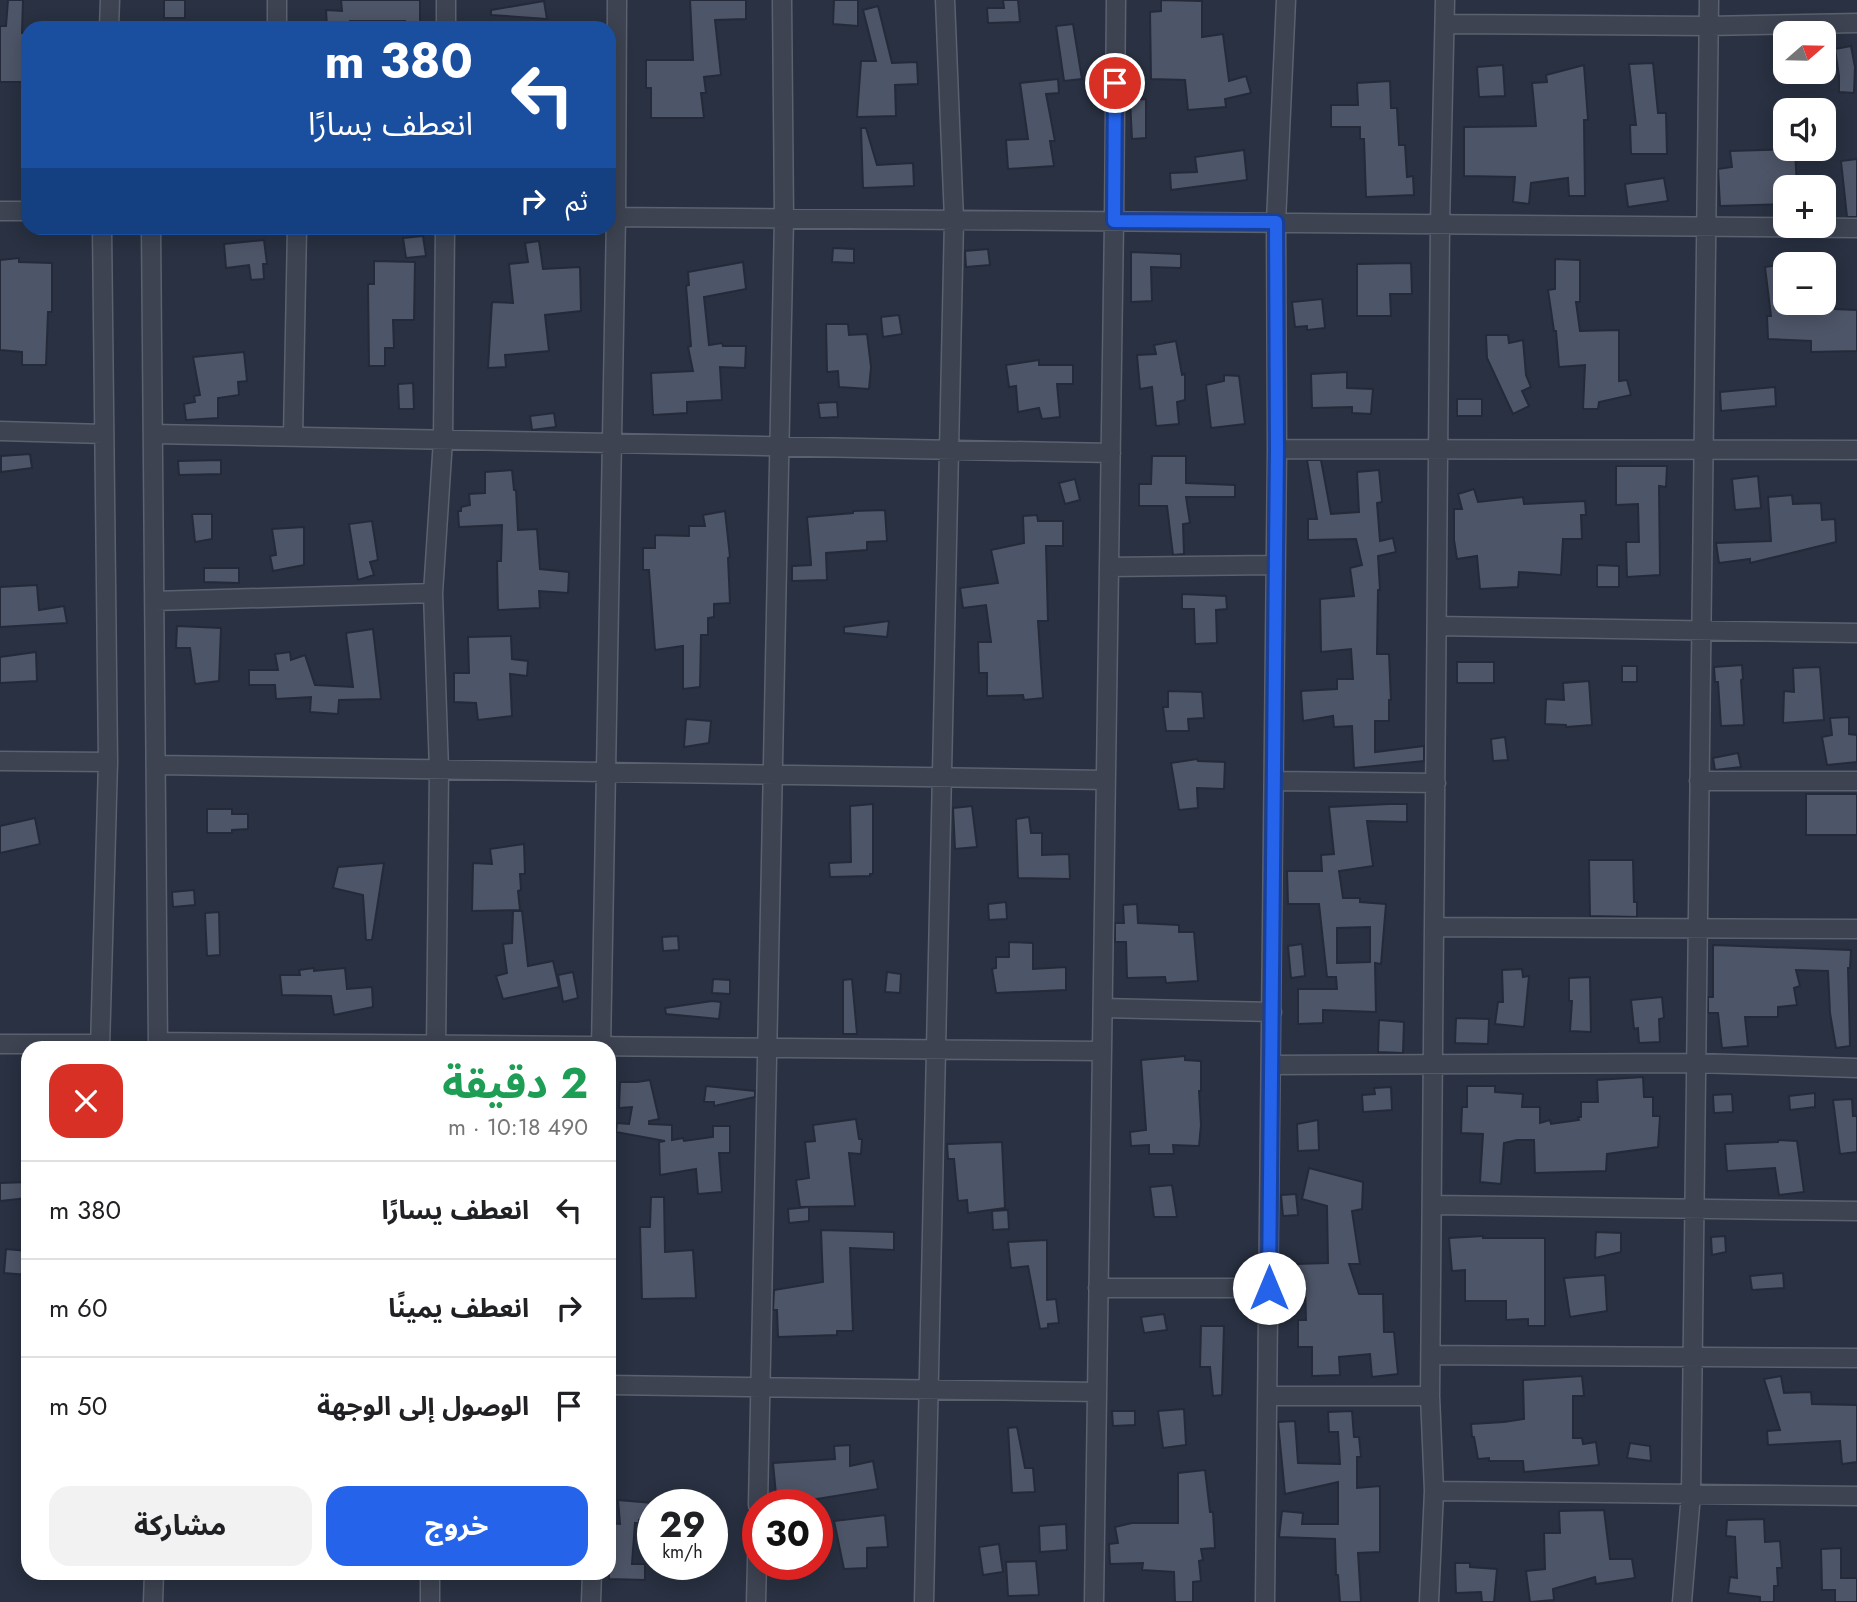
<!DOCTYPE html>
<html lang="ar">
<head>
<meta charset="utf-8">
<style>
	body { margin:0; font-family:Jost,"Noto Sans Arabic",sans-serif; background:#f2f2f2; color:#202124; direction:rtl; height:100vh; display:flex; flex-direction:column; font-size:26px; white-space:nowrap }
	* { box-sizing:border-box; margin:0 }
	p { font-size:23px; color:#757577 }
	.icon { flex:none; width:38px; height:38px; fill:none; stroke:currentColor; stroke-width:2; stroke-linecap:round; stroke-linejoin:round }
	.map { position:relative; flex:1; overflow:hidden; direction:ltr }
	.panel { position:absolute; left:21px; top:1041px; width:595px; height:539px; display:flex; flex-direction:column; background:#fff; border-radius:21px; box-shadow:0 4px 18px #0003; direction:rtl }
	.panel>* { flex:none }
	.hud { position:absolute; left:21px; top:21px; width:595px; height:214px; border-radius:21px; box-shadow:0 4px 18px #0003; direction:rtl; background:#1a4fa0; color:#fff; overflow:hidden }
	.needle { width:46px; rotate:70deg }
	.controls { position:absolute; left:1773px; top:21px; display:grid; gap:14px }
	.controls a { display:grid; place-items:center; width:63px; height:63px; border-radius:14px; background:#fff; box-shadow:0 4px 18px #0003; font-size:35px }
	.speed { position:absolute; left:637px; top:1489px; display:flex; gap:14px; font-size:35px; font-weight:700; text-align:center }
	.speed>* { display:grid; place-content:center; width:91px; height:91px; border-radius:50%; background:#fff; box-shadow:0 4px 18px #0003; line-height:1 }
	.speed small { font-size:18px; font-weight:400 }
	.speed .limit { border:10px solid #d22; background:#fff; color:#111 }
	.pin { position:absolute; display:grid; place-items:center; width:60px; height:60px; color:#fff; margin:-30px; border:4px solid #fff; border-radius:50%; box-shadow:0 2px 7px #0007 }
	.me { position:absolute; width:77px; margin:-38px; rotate:0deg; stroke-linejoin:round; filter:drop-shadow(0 0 5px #0008) }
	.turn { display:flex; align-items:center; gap:24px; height:147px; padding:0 28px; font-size:32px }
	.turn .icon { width:91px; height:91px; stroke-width:2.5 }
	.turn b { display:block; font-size:49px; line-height:60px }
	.then { display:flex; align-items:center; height:66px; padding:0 28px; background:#0003; gap:14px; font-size:26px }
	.round { display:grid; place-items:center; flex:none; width:74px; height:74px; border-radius:21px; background:#f2f2f2 }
	.summary { display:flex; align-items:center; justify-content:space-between; height:119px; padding:0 28px }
	h1 { font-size:42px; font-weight:700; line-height:52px; color:#1e9e55 }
	.primary-button { display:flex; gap:14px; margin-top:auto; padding:14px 28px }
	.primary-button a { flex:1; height:80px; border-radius:21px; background:#2563eb; color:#fff; font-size:28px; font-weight:700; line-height:80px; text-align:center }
	.primary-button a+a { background:#f2f2f2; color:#202124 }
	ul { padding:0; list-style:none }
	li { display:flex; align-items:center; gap:21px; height:98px; padding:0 28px; border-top:2px solid #e0e0e0 }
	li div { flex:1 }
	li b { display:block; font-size:26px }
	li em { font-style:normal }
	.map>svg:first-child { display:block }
	.building { fill:#4d5568; stroke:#242a39; stroke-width:2; fill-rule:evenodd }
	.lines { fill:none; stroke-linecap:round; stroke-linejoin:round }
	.street-casing { stroke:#5b616f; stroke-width:21 }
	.street { stroke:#3d4351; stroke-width:18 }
	.route-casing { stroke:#184099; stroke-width:18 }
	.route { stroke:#2563eb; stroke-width:12 }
</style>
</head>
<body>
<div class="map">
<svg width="1857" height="1602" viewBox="0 0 1857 1602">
	<rect width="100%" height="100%" fill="#293142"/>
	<path class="building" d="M8 0H23L22 33 28 32V82H0V26H6Z
		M164 0H185V18H164Z
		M341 0H420V28H404L405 21H350V28H327L326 10 342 11Z
		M690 0H746V19L715 20 721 75 704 77 706 93H701L704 118H651V88H646V60H693Z
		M834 0H858V26L833 24Z
		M1003 0H1018L1020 22 988 23 987 8H1004Z
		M1161 0 1202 1V37L1223 34 1229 81 1246 76 1251 93 1225 99 1226 107 1188 110 1185 80 1151 79 1150 12 1161 11Z
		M544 1 547 19 491 15V10Z
		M878 6 892 63 917 62 918 84 895 85 896 116 857 117 861 61H876L863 10Z
		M1073 24 1082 79 1064 81 1056 26Z
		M1851 46 1855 67 1854 93 1839 92V76L1835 49Z
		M1653 63 1658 113H1666L1667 154H1631L1630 125H1636L1629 64Z
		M1503 65 1505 96 1479 97 1477 67Z
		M1584 65 1588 120H1584L1585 196H1569L1568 178 1531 183 1529 204 1513 202 1515 177 1464 176V127L1536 126 1532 83 1547 82 1546 75Z
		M1058 79 1059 93 1046 94 1055 141H1050L1054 166 1008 169 1006 140 1028 139 1020 83Z
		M1390 81 1391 108H1397L1399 145H1405L1407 177 1413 176 1414 195 1366 197 1364 139H1360V127H1331V105H1358L1357 83Z
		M1146 99V138L1132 139 1130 100Z
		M861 128H866L877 165 913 163 914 186 863 188Z
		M1795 149 1797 187H1785V204L1720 206 1718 169 1732 167 1730 151Z
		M1244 150 1247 180 1171 190 1170 173 1197 172 1195 157Z
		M1857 159V217H1847L1841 161Z
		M1664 178 1668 201 1628 207 1625 184Z
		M423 236 426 256 406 258 403 238Z
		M264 240 267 264H263L264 279 251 280 249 265 226 268 224 244Z
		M539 241 543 269 580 267 581 311 545 315 549 351 505 355 506 367 488 368 492 302 513 303 509 264 528 262 525 243Z
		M833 248 854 249V263L832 262Z
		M988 249 990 265 966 267 965 251Z
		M1131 252 1181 254V268L1151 267 1152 301 1131 302Z
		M19 258V262L52 263V312H48L46 365H22V352L0 350V260Z
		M1555 259 1580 260V302H1576L1580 331 1619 330V381L1627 380 1631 395 1599 402 1598 409H1583L1585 365 1559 367 1556 331H1554L1548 290 1555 289Z
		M374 261 415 262 414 320H393L394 348H385V366H369L368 284H374Z
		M743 262 746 289 704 297 709 345 722 343 723 346H746L745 368 720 367 722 400 687 402V413L653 415 651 373 693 371 688 347 691 346 686 286 689 285 688 272Z
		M1411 263 1412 294H1390L1391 316H1357V264Z
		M1785 264V303H1835V309L1857 310V351L1811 352V341L1768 339 1767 316H1771L1765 267Z
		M1322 299 1325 328 1307 330V326L1295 327 1292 302Z
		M899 315 902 334 883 337 881 317Z
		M826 324H848L849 335 867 334 871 367 869 389 839 387 838 371 827 372Z
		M1486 335H1508L1509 343 1523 340 1526 375 1531 387 1522 391 1529 406 1513 414 1487 358Z
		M1176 341 1182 375 1185 374V400L1177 402 1179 424 1156 426 1152 387 1140 389 1137 355 1156 354 1154 345Z
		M244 352 247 381 238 382 239 395 218 398V418L186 420 184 404 195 402 194 396 200 395 193 357Z
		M1039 360V365H1073V384H1057L1060 417 1042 419 1039 408 1018 412 1016 386 1009 387 1006 365Z
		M1347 372V388L1373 389 1371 414 1352 413V407L1312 408 1311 374Z
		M1224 375 1239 376 1245 424 1211 428 1206 385 1224 381Z
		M413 383 414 409H399L398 384Z
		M1775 387 1776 406 1721 411 1720 392Z
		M1457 399H1482V416H1457Z
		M837 402 838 417 820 418 818 403Z
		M554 413 556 427 532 430 530 416Z
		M30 454 32 468 1 472V456Z
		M1152 456H1186V483L1235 485V497H1186L1190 523 1183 524 1184 554 1173 555 1167 506H1139V484H1151Z
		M221 460V474L179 475 178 461Z
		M1307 460H1321L1331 514 1359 512 1357 472 1379 470 1382 502 1377 503 1380 541 1393 538 1396 552 1378 556 1380 590H1378L1377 654H1389L1391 700H1389V721H1375V752L1424 746V761L1354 768 1352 726 1334 727 1333 716 1303 721 1301 691 1337 689V679H1353L1351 649 1321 652 1320 599 1354 596 1350 568 1362 565 1356 539 1308 540V519H1317Z
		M1616 466H1667L1666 487 1659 486 1660 575 1627 577 1626 542H1639L1638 504 1616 505Z
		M512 470 514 490H516L518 530 537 529 540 569 569 572 568 593 539 591 540 608 498 610 497 561H501L502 525 459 527 458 511H461V507L470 505 469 494 485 493V472Z
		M1758 476 1761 508 1735 510 1732 479Z
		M1075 479 1080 500 1065 504 1059 483Z
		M1474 489 1478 502 1523 497 1524 504 1585 501 1586 515H1581L1582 539H1563L1561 575 1519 572 1518 587 1480 589 1477 556 1457 559 1454 540V509H1462L1458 494Z
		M1792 495 1793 504 1821 503 1822 520 1835 519 1836 542 1750 563V559L1719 563 1716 543 1771 541 1768 497Z
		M885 510 887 541 867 542V550L826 553 827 580 792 581V566L811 565V563L807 517 853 513V511Z
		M725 511 730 557 728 558 730 603 714 604V617L708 618V635H701L700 687 683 689V646L655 650 649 570H643V548H655V535L689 536V526H705L703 515Z
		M192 514H212V539L195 542Z
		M1037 515 1038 521H1063V546H1046L1048 621H1038L1043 698 1024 700 1023 695 987 696V673H979L978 642H991L986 605 963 608 960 588 998 583 991 550 1024 543 1023 516Z
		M372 521 378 560 370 562 374 575 358 580 349 524Z
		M304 527V565L273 571 270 556 276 555 272 529Z
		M1597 565 1619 566V587H1597Z
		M204 568H239V583L204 582Z
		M37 585 39 610 64 606 67 623 0 627V587Z
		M1182 594 1226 596 1227 609 1216 610 1217 643 1195 644 1194 609H1182Z
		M889 621 887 637 844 633V627Z
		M177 626 221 628 219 681 195 684 190 648H176Z
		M373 629 381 699 339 700 338 714 310 712 311 697 276 699 275 685H249V670H278L275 654 290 652 291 660 305 655 315 685 353 687 346 633Z
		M511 636 512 659 528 661 527 676 510 674 512 716 478 720 476 703 454 702V673H469L468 637Z
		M36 652 37 681 0 683V657Z
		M1457 662H1494V683H1457Z
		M1742 665 1743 679 1741 680 1744 725 1721 726 1718 682H1715L1714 667Z
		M1622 666H1637V682H1622Z
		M1820 667 1824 720 1783 723 1784 691 1794 692 1793 668Z
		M1589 681 1592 725 1566 727V725L1545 724 1546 699 1564 700 1563 683Z
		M1168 691 1202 692 1204 718 1188 719 1189 731H1166L1163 707H1168Z
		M1849 717V734L1857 735V762L1827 765 1822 737 1832 735 1830 718Z
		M686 719 711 721 709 743 684 747Z
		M1505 737 1508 760 1493 761 1491 739Z
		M1738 753 1741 767 1715 770 1713 758Z
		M1197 759 1198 761 1225 762 1224 789 1197 788 1198 808 1179 810 1171 763Z
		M1806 794H1857V835H1806Z
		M873 804V874H870V876L830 877 829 863 851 862 850 806Z
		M1389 804H1407V822L1367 821 1373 866 1339 871 1343 898H1360V902L1386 904 1381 964 1375 963 1376 1012 1323 1010V1023L1298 1024V989H1337L1336 977H1327L1319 904H1288L1287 871H1322L1321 855 1334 854 1329 807ZM1370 927V962L1337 963V928Z
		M972 806 977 847 955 849 953 808Z
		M207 809H232V814H248V829L232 830V833H207Z
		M1029 817 1031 833H1042V855L1069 854 1070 879 1018 878 1016 819Z
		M35 818 40 844 0 853V826Z
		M524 844 525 874H520L521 890 518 891 520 910 472 911 473 863 492 864 490 849Z
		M1589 860H1633L1634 902H1637V917L1590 916Z
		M384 863 372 940H366L363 895 333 888 338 867Z
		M194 890 195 905 173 907 172 892Z
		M1006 902 1007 919 989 920 988 904Z
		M1137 904 1138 923 1179 925V932H1194L1198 981 1166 983 1165 977 1127 978 1126 942H1115V923H1124L1123 905Z
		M513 911H522L528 966 553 961 559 987 503 999 496 976 507 973 503 944 512 943Z
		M219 912 220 955 207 956 205 913Z
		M678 936 679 950 663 951 662 937Z
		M1009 942 1033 943V969L1066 967V990L996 993 992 969 996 968V957H1009Z
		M1302 944 1305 976 1291 978 1288 946Z
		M1713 945 1851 950 1850 968H1848L1850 1046 1836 1048 1830 1013 1828 971 1796 970 1800 986 1794 988 1797 1005 1778 1007V1017H1745L1748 1046 1722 1048 1718 1013H1708V997H1713Z
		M314 968V971L345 968 347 989 372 987 373 1007 334 1015 331 996 282 995 280 975H300L299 970Z
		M1522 969 1523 977 1529 976 1524 1027 1495 1024 1498 1002H1503L1502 970Z
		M573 972 578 998 563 1002 558 975Z
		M887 972 901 974 900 993 885 992Z
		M1590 977 1591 1032 1570 1031 1572 1001H1569V978Z
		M713 979 730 980V994L712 993Z
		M852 979 857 1034H843V980Z
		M1662 997 1664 1018 1659 1019 1660 1042 1639 1043 1638 1028 1634 1029 1631 1000Z
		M712 1001 721 1002 719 1019 666 1014 665 1008Z
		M1456 1018 1489 1019 1488 1044 1455 1043Z
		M1379 1020 1404 1022 1403 1053 1378 1052Z
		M1185 1056V1060L1201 1061V1091H1199L1201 1125 1199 1146 1173 1145 1174 1154H1149V1145L1131 1146 1130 1132 1146 1130 1141 1060Z
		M1643 1077 1644 1097H1653V1116H1660L1658 1147 1607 1154 1606 1171 1535 1173 1534 1140H1517L1504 1143 1501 1184 1480 1182 1483 1134 1461 1133 1462 1107H1467V1086H1495V1092L1523 1094 1522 1107H1540V1123L1550 1120 1551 1124 1579 1120 1578 1117H1581V1102H1598L1597 1080Z
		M650 1080 659 1119 649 1121V1124L672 1125V1140L683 1138 684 1141 713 1137V1126H730V1153H719L722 1192 698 1194 696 1169 660 1175 659 1142 665 1141 616 1132 617 1123 629 1124 632 1107 619 1108 620 1082H637Z
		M706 1086 755 1091V1097L714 1106V1102H704Z
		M1391 1087 1392 1110 1363 1112 1362 1095 1375 1094 1374 1088Z
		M1815 1093V1107L1790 1110 1789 1096Z
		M1732 1094 1733 1112 1714 1113 1713 1095Z
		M1852 1099 1853 1116H1857V1152L1840 1154 1833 1100Z
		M856 1119 859 1139H862L861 1154 849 1153 855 1206 800 1207 796 1180 809 1178 805 1142 815 1141 813 1125Z
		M1318 1120 1319 1150 1298 1151 1297 1124Z
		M1778 1140 1797 1141 1804 1192 1779 1195 1775 1168 1727 1171 1725 1144 1778 1142Z
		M1002 1142 1005 1208 968 1213 967 1200 958 1201 954 1159H948L947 1144Z
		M1309 1168 1363 1182 1362 1209 1352 1211 1360 1264H1349L1359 1294H1383L1384 1332H1394L1398 1374 1372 1377 1370 1354 1339 1357 1340 1375 1312 1376V1347H1298V1320H1306L1305 1287H1296L1295 1264 1328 1263 1327 1206 1302 1199Z
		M28 1182V1198L0 1201V1183Z
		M1172 1185 1177 1217H1154L1150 1187Z
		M1296 1194 1298 1215 1283 1216 1281 1195Z
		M651 1197H664L665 1252 693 1250 696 1298 642 1299 640 1227H650Z
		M809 1207V1221L789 1223 788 1209Z
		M1008 1210 1009 1229 993 1230 992 1211Z
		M821 1230 894 1232V1250L850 1248 853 1331H837V1335L778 1337 777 1310H773L774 1290 823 1282Z
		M1596 1232 1621 1233V1252L1595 1258Z
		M1483 1236V1238H1545V1326H1528V1319L1506 1320V1301H1465V1270L1452 1271 1449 1238Z
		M1725 1236 1726 1252 1712 1255 1711 1237Z
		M1047 1240V1300L1056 1299 1059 1323 1048 1324V1328L1040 1329 1028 1266 1011 1268 1008 1242Z
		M6 1249 28 1251V1275L4 1273Z
		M1783 1273 1784 1288 1752 1290 1750 1276Z
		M1605 1275 1607 1311 1570 1317 1564 1278Z
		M1164 1314 1167 1330 1144 1333 1141 1317Z
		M1201 1326H1224L1222 1395 1213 1396 1210 1367H1200Z
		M1582 1376 1584 1396H1573V1438H1582L1583 1444 1596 1442 1599 1465 1524 1472 1523 1461H1489V1458L1478 1459 1474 1437H1472L1471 1424 1504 1422 1524 1419 1523 1380Z
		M1781 1376 1784 1393 1811 1392 1812 1404 1857 1405V1462L1842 1464 1840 1441 1768 1445 1767 1431 1780 1430 1764 1379Z
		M1184 1409 1186 1445 1163 1448 1158 1411Z
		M1112 1411H1135V1425L1113 1426Z
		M1352 1411 1354 1437H1359L1361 1457H1357V1488L1380 1486V1552L1358 1553 1361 1602H1340L1338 1575H1336L1335 1539 1279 1537 1282 1511 1303 1513 1302 1524H1338V1482L1285 1494 1278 1422 1295 1421 1298 1463 1340 1464 1338 1432H1329L1328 1412Z
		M1017 1427 1025 1468H1033L1035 1492 1012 1493 1008 1428Z
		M1630 1443 1650 1446 1651 1461 1627 1458Z
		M850 1445V1466L873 1461 878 1489 792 1503V1505H777L773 1463 835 1459 834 1446Z
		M1205 1470 1210 1512H1213L1215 1548 1201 1549 1203 1560 1199 1561 1201 1581 1193 1582V1602H1175L1174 1572 1142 1570 1143 1563 1110 1564 1109 1544 1118 1543 1115 1527 1132 1523H1178V1473Z
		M618 1500 653 1503V1521L639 1520V1523H635L632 1564H645V1580L609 1579V1523L620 1524Z
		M1604 1510 1610 1559H1632L1635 1578 1596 1584 1595 1577 1553 1589 1554 1600 1530 1602 1526 1571 1545 1569 1544 1533H1560L1559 1511Z
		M885 1515 888 1547 867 1548V1568L844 1569 834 1521Z
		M1764 1519 1765 1542 1780 1541 1782 1568H1777L1778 1586H1774V1602H1760V1597L1728 1593 1730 1577 1737 1578 1735 1537 1726 1536 1727 1520Z
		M1066 1524 1067 1550 1040 1552 1039 1526Z
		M999 1544 1003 1572 983 1575 979 1547Z
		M1841 1548V1578H1857V1602H1835V1590H1822L1821 1549Z
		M1036 1561 1039 1595 1008 1596 1006 1562Z
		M1455 1563H1470V1567L1497 1569 1494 1602H1482L1481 1592 1456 1593Z"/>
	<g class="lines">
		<defs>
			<path id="street" d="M277 0V28
				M1445 24 1708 26 1857 23
				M109 28 110 0
				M446 28V0
				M0 211H28
				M609 217 1857 228
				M151 228 158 1048
				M0 431 104 434
				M153 434 1111 453
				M293 437 297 228
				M1277 449 1857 450
				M1109 567 1275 565
				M154 601 433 593
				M1437 626 1857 633
				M0 761 108 762
				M157 765 1106 780
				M1274 781 1436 783
				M1699 781H1857
				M1434 927 1857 929
				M1103 1008 1272 1012
				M158 1042 1102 1051
				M0 1044H100
				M100 1048 108 762 102 228
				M436 1048 439 770 433 593 443 440 445 228
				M601 1048 616 217 617 0
				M1271 1065 1696 1063 1857 1068
				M1432 1205 1857 1211
				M1098 1288H1269
				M1431 1355 1857 1358
				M609 1385 1097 1392
				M1268 1396H1430
				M1434 1491 1857 1496
				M758 1505 784 218 782 0
				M153 1602 154 1573
				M430 1602V1573
				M591 1602 592 1573
				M756 1602 758 1523
				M924 1602 954 220 945 0
				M1094 1602 1114 221 1116 0
				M1265 1602 1277 449 1276 222 1286 0
				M1429 1602 1434 1491 1430 1396 1440 224 1445 0
				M1682 1602 1691 1494 1709 0"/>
		</defs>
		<use href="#street" class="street-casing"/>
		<use href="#street" class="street"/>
	</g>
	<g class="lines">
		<defs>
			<path id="route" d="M1115 83 1114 221 1276 222 1277 449 1269 1288"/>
		</defs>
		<use href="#route" class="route-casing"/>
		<use href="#route" class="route"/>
	</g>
</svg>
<div class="controls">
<a><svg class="needle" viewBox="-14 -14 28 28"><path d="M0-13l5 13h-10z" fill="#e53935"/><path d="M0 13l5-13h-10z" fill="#757577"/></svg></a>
<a><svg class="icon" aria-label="sound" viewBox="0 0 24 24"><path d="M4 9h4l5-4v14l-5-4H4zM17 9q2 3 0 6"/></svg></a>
<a>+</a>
<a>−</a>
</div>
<div class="speed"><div>29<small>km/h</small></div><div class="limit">30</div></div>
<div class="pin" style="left:1115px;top:83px;background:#d93025"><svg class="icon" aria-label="arrive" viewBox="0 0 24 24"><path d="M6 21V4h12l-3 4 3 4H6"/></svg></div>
<svg class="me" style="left:1269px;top:1288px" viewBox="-20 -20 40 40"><circle r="19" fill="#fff"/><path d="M0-13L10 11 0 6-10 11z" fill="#2563eb"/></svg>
<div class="hud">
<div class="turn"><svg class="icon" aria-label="left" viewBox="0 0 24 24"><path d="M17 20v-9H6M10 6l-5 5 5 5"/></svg><div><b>380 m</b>انعطف يسارًا</div></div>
<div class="then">ثم<svg class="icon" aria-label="right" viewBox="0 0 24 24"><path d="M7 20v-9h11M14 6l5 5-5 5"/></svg></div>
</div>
<section class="panel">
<div class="summary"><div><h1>2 دقيقة</h1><p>490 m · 10:18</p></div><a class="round" style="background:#d93025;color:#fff"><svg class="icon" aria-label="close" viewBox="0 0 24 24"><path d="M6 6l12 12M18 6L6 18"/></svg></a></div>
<ul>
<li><svg class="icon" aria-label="left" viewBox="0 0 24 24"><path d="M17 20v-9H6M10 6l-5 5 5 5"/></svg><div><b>انعطف يسارًا</b></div><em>380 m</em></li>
<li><svg class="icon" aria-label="right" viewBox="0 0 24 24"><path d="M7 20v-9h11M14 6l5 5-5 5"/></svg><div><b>انعطف يمينًا</b></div><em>60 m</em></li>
<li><svg class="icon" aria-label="arrive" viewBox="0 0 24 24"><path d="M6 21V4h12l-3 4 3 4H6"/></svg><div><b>الوصول إلى الوجهة</b></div><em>50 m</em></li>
</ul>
<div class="primary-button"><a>خروج</a><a>مشاركة</a></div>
</section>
</div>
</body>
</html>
